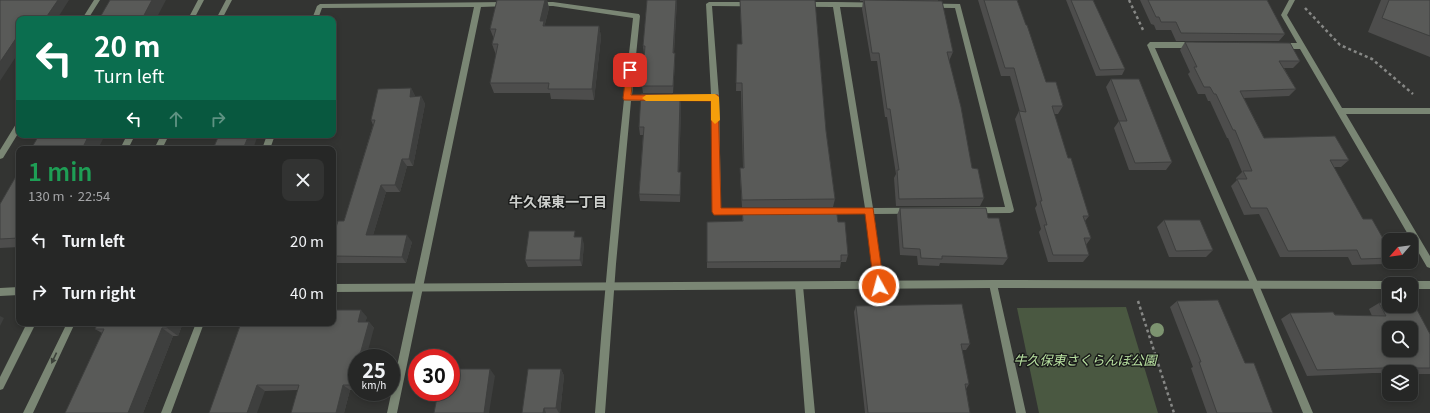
<!DOCTYPE html>
<html lang="en">
<head>
<meta charset="utf-8">
<style>
	body { margin:0; font-family:Georgia,"Noto Sans JP",serif; background:#323332; color:#f1f3f6; height:100vh; display:flex; flex-direction:column; font-size:15px; white-space:nowrap }
	* { box-sizing:border-box; margin:0 }
	p { font-size:13px; color:#a4a5a7 }
	.icon { flex:none; width:22px; height:22px; fill:none; stroke:currentColor; stroke-width:2; stroke-linecap:round; stroke-linejoin:round }
	.map { position:relative; flex:1; overflow:hidden }
	.drawer { position:absolute; left:16px; top:146px; width:320px; height:180px; display:flex; flex-direction:column; background:#262726; border-radius:8px; box-shadow:0 2px 6px #0003,0 0 0 1px #424443 }
	.drawer>* { flex:none }
	.hud { position:absolute; left:16px; top:16px; width:320px; height:122px; border-radius:8px; box-shadow:0 2px 6px #0003,0 0 0 1px #424443; background:#0b6e4f; color:#fff; overflow:hidden }
	.needle { width:26px; rotate:242deg }
	.fabs { position:absolute; left:1382px; top:233px; display:grid; gap:8px }
	.fabs a { display:grid; place-items:center; width:36px; height:36px; border-radius:8px; background:#262726; box-shadow:0 2px 6px #0003,0 0 0 1px #424443; font-size:20px }
	.speed { position:absolute; left:348px; top:349px; display:flex; gap:8px; font-size:20px; font-weight:700; text-align:center }
	.speed>* { display:grid; place-content:center; width:52px; height:52px; border-radius:50%; background:#262726; box-shadow:0 2px 6px #0003,0 0 0 1px #424443; line-height:1 }
	.speed small { font-size:10px; font-weight:400 }
	.speed .limit { border:6px solid #d22; background:#fff; color:#111 }
	.pin { position:absolute; display:grid; place-items:center; width:34px; height:34px; color:#fff; margin:-17px; border-radius:8px; box-shadow:0 2px 6px #0006 }
	.me { position:absolute; width:44px; margin:-22px; rotate:353deg; stroke-linejoin:round; filter:drop-shadow(0 0 3px #0008) }
	.turn { display:flex; align-items:center; gap:14px; height:84px; padding:0 12px; font-size:18px }
	.turn .icon { width:52px; height:52px; stroke-width:2.5 }
	.turn b { display:block; font-size:28px; line-height:34px }
	.lanes { display:flex; align-items:center; height:38px; padding:0 12px; background:#0003; justify-content:center; gap:20px; direction:ltr }
	.lanes .off { opacity:.35 }
	.round { display:grid; place-items:center; flex:none; width:42px; height:42px; border-radius:8px; background:#323332 }
	.headline { display:flex; align-items:center; justify-content:space-between; height:68px; padding:0 12px }
	h1 { font-size:24px; font-weight:600; line-height:30px; color:#1e9e55 }
	ul { padding:0; list-style:none }
	li { display:flex; align-items:center; gap:12px; height:52px; padding:0 12px }
	li div { flex:1 }
	li b { display:block; font-size:15px }
	li em { font-style:normal }
	.map>svg:first-child { display:block }
	.green { fill:#4a5841 }
	.lines { fill:none; stroke-linecap:round; stroke-linejoin:round }
	.path { stroke:#878886; stroke-width:2.5; stroke-dasharray:3 3; stroke-linecap:butt }
	.minor { fill:#7a8674; fill-rule:evenodd }
	.tertiary { fill:#7a8674; fill-rule:evenodd }
	.tree { fill:#7d9470 }
	.wall { fill:#4d4d4c }
	.shaded-wall { fill:#3e3f3e }
	.building { fill:#595a58; stroke:#3e3f3e; fill-rule:evenodd }
	.oneway { fill:#3c413a }
	.route { fill:#ea580c; stroke:#983908 }
	.slow { fill:#f59e0b }
	.labels { text-anchor:middle; stroke-width:3; stroke-linejoin:round; paint-order:stroke }
	.park-label { font-size:13px; font-style:italic; fill:#bae3a2; stroke:#1b1c1b }
	.neighbourhood-label { font-size:14px; font-weight:bold; fill:#cdcfcc; stroke:#1b1c1b }
</style>
</head>
<body>
<div class="map">
<svg width="1430" height="413" viewBox="0 0 1430 413">
	<rect width="100%" height="100%" fill="#333432"/>
	<path class="green" d="M1126 307 1158 413H1039L1017 308Z"/>
	<g class="lines">
		<path class="path" d="M1129 0 1144 32
			M1305 8 1340 45 1372 59 1413 94
			M1138 301 1174 413"/>
		<path class="minor" d="M94 0H100L88 19H82Z
			M1289 0H1295L1287 15 1342 108H1430V114H1346L1430 256V268L1427 267 1300 49H1283L1280 46 1283 43H1297L1281 15Z
			M506 2 509 4 508 6 481 7 397 413H387L474 7 322 8 318 19H312L317 6 320 4Z
			M536 2H553L639 14 640 16 632 95 711 94 706 4 709 2H836L960 4 1014 210 1013 212 1010 213 874 214 883 285 882 288 879 289 876 288 875 285 866 214H714L713 212 711 100 631 101 616 264 605 413H595C605 281 618 149 633 18L553 6H538L535 4ZM712 6 833 7 865 208 721 209 719 97ZM840 7 955 8 1005 207 873 208Z
			M1150 42H1193L1196 45 1193 48H1155L1259 285 1313 413H1303L1251 285 1147 45Z
			M19 123V132L3 158 0 159V150L16 124Z
			M267 135H275L270 149H262Z
			M993 280 996 281 997 284 1026 413H1016L989 284 990 281Z
			M799 282 802 283 803 286 815 413H805L795 286 796 283Z
			M19 287V295L0 296V288Z
			M196 323H204L171 413H161Z"/>
		<path class="tertiary" d="M198 0H204L194 19H188Z
			M226 0H232L222 19H216Z
			M127 135H135L128 149H120Z
			M161 135H169L162 149H154Z
			M993 280 1389 281 1393 284H1389V289L993 288 333 292V284Z
			M1411 281H1430V289H1411V284H1407Z
			M27 323H36L3 389 0 390V377Z
			M67 323H75L33 413H23Z"/>
	</g>
	<circle class="tree" cx="1157" cy="330" r="7"/>
	<path class="wall" d="M497 0H550H547L549 8 545 24V26H599L601 37 594 100 551 99 550 93H494L490 83 496 55 492 44 494 39 490 29Z
		M647 0H677L674 53H675V61L673 93H643L642 86 644 54 643 46Z
		M739 0H815L826 131 835 199 833 207H742L740 176V168H743L741 91H736L737 44H742L740 8V0Z
		M860 0H938V1L953 52 949 61 972 168 984 198 980 206H896L894 178 896 174 887 117H885L877 61H871L862 9 863 1H860Z
		M978 0H1017L1046 82 1063 106 1058 114H1054L1068 158 1089 216 1085 221 1091 238 1086 245 1089 255 1083 262H1048L1039 232 1041 229 1035 208 1037 205 1015 119 1019 111 1020 112 1010 76H1001Z
		M1066 0H1093L1125 69 1122 75 1096 76Z
		M1140 0H1267L1285 34 1279 41H1176L1171 30H1156L1154 25 1151 24Z
		M1381 0H1430V57L1368 32Z
		M1185 42 1300 61 1293 68H1284L1296 89 1289 96 1244 98 1264 138 1349 160 1341 167H1333L1363 219 1389 249V261L1385 264 1352 265 1348 257H1280L1259 214 1244 215 1231 186 1237 180 1236 178 1242 172 1228 138H1227L1210 101H1208L1205 94H1198L1188 74 1190 72 1180 50Z
		M1111 79 1172 162 1166 170H1129L1114 128 1119 121 1106 87Z
		M411 88 415 96V97L421 96 425 104 413 166H407L400 192H386L373 235 412 242 406 263H333V237L344 221 373 125 371 120Z
		M672 94 673 99H680L681 107 679 172 681 180 680 202 640 201 639 194 643 135H640L639 127Z
		M19 171V247L0 248V204Z
		M742 208 838 222 848 255 846 262H841L840 268H707V222L742 221Z
		M900 208 988 218 1008 258 1003 265 940 263 939 266 918 265 917 256 900 255 897 215Z
		M1164 220 1213 250 1206 257H1169L1157 227Z
		M576 237 584 244 582 266 528 267 525 260Z
		M1177 301 1245 363 1273 413H1207L1191 368 1193 367 1170 307Z
		M1379 303 1430 334V374H1411V372H1389V373H1373L1307 376 1281 319 1290 313 1372 316 1369 309Z
		M856 306 970 344 966 350H962L969 384 966 389 970 413H865L854 312Z
		M367 317 365 322H369L374 328 357 358V390H350L344 413H291L298 390 265 391 209 413Z
		M183 323 178 336H173L143 413H65L102 333 95 329Z
		M561 369 564 376 560 413H522Z"/>
	<path class="shaded-wall" d="M58 0H69L57 19H45Z
		M152 0H166L156 19H142Z
		M545 0H547L549 8 545 24 547 32 540 21Z
		M676 0H677L673 61V53Z
		M599 26 601 37 594 100 592 89Z
		M19 34V52L0 81V62Z
		M675 53V61L673 93V86Z
		M411 88 415 96 414 105 410 97Z
		M421 96 425 104 413 166 409 159Z
		M680 99 681 107 679 180 678 172Z
		M89 135H105L98 149H82Z
		M249 135H258L253 149H243Z
		M402 159 407 166 400 192 395 185Z
		M381 185 386 192 371 242 366 235Z
		M407 235 412 242 406 263 402 257Z
		M582 237 584 244 582 266 580 260Z
		M361 310 367 317 364 328 358 322Z
		M0 316 4 318 0 326Z
		M369 322 374 328 366 358H359Z
		M169 323H183L178 336 167 328Z
		M162 328 173 336 143 413H128Z
		M357 366V390L352 385Z
		M490 369 495 376 489 413H484Z
		M561 369 564 376 560 413H559L556 408Z
		M257 385 265 391 257 413H247Z
		M343 385 350 390 344 413H336Z
		M544 408 546 413H543Z"/>
	<path class="building" d="M0 0H58L45 19H19V34L0 62Z
		M110 0H152L142 19H99Z
		M497 0H545L540 21H544L543 26H599L592 89H548L549 83H490L498 44H492L496 29H490Z
		M647 0H676L673 53H675L673 86H642L645 46H643Z
		M740 0H815L826 131 835 199 742 200 740 168H744L742 83H736L737 44H742Z
		M864 0 942 1 953 52H947L961 107 972 168 978 169 984 198 899 199 897 170H899L890 109H887L879 53H872Z
		M984 0H1017L1026 25H1027L1046 82H1056L1063 106H1052L1068 158H1071L1089 216H1083L1091 238H1084L1089 255H1053L1044 225H1047L1040 201H1042L1019 111 1026 112 1014 68H1005Z
		M1071 0H1093L1125 69 1100 70Z
		M1148 0H1267L1285 34 1181 33 1176 22H1161L1159 17H1156Z
		M1389 0H1430V36L1382 18Z
		M1185 42 1290 43 1300 61H1279L1296 89 1240 91 1264 138 1335 136 1349 160H1330L1363 219H1372L1389 249V258L1361 259 1357 250 1288 251 1267 208H1251L1237 179H1247L1243 171H1252L1235 130H1233L1216 94H1214L1210 87H1204L1194 67H1197Z
		M1111 79H1139L1172 162 1135 163 1119 121H1127Z
		M411 88 410 97 421 96 409 159H402L395 185H381L366 235H407L402 257 333 256V237L338 221H344L375 120H371L378 89Z
		M641 94H672V99H680L678 172H681L680 195 639 194 644 127H639Z
		M39 135H89L82 149H31Z
		M219 135H249L243 149H213Z
		M19 171V238L0 239V204Z
		M742 208H836L838 222H845L848 255H841V261L707 262V222L743 221Z
		M900 208H986L988 218H999L1008 258 942 256V259L921 258 920 249 903 248Z
		M1164 220H1200L1213 250 1176 251Z
		M529 231H575L574 237H582L580 260H525Z
		M1218 300 1245 363H1254L1273 413H1217L1199 362H1201L1177 301Z
		M1379 303H1389V306H1411V304H1414L1430 334V368H1383L1317 370 1290 313 1333 312 1335 315 1386 316ZM1389 328H1411V350H1389Z
		M962 304 970 344H961L969 384H965L970 413H868L856 306Z
		M333 310H361L358 322H369L359 358H357V366L352 385H343L336 413H291L299 385H257L247 413H209L241 323H333Z
		M98 323H169L167 328H162L128 413H65L104 329H95Z
		M451 369H490L484 413H434L438 392H451Z
		M528 369H561L556 408H544L543 413H522Z"/>
	<defs><path id="oneway-solid" d="M-6-.8H1V-3.2L6.5 0L1 3.2V.8H-6Z"/></defs>
	<use class="oneway" href="#oneway-solid" transform="translate(54 358) rotate(115)"/>
	<path class="route" d="M627 68H633L634 70 631 95H718L721 208H873L884 286 883 289 879 290 876 289 874 286 865 214 714 215 712 212 711 101 624 100 623 98Z"/>
	<path class="slow" d="M715 94 719 97 720 120 715 124 711 120V101H646L642 98 646 95Z"/>
	<g class="labels">
		<g class="park-label">
			<text x="1085" y="365">牛久保東さくらんぼ公園</text>
		</g>
		<g class="neighbourhood-label">
			<text x="558" y="207">牛久保東一丁目</text>
		</g>
	</g>
</svg>
<div class="fabs">
<a><svg class="needle" viewBox="-14 -14 28 28"><path d="M0-13l5 13h-10z" fill="#e53935"/><path d="M0 13l5-13h-10z" fill="#a4a5a7"/></svg></a>
<a><svg class="icon" aria-label="sound" viewBox="0 0 24 24"><path d="M4 9h4l5-4v14l-5-4H4zM17 9q2 3 0 6"/></svg></a>
<a><svg class="icon" aria-label="search" viewBox="0 0 24 24"><circle cx="10" cy="10" r="6"/><path d="M15 15l6 6"/></svg></a>
<a><svg class="icon" aria-label="layers" viewBox="0 0 24 24"><path d="M12 4l9 5-9 5-9-5zM3 14l9 5 9-5"/></svg></a>
</div>
<div class="speed"><div>25<small>km/h</small></div><div class="limit">30</div></div>
<div class="pin" style="left:630px;top:70px;background:#d93025"><svg class="icon" aria-label="arrive" viewBox="0 0 24 24"><path d="M6 21V4h12l-3 4 3 4H6"/></svg></div>
<svg class="me" style="left:879px;top:286px" viewBox="-20 -20 40 40"><circle r="17" fill="#ea580c" stroke="#fff" stroke-width="3"/><path d="M0-11L8 9 0 5-8 9z" fill="#fff"/></svg>
<div class="hud">
<div class="turn"><svg class="icon" aria-label="left" viewBox="0 0 24 24"><path d="M17 20v-9H6M10 6l-5 5 5 5"/></svg><div><b>20 m</b>Turn left</div></div>
<div class="lanes"><svg class="icon" aria-label="left" viewBox="0 0 24 24"><path d="M17 20v-9H6M10 6l-5 5 5 5"/></svg><svg class="icon off" aria-label="ahead" viewBox="0 0 24 24"><path d="M12 20V5M6 11l6-6 6 6"/></svg><svg class="icon off" aria-label="right" viewBox="0 0 24 24"><path d="M7 20v-9h11M14 6l5 5-5 5"/></svg></div>
</div>
<section class="drawer">
<div class="headline"><div><h1>1 min</h1><p>130 m · 22:54</p></div><a class="round"><svg class="icon" aria-label="close" viewBox="0 0 24 24"><path d="M6 6l12 12M18 6L6 18"/></svg></a></div>
<ul>
<li><svg class="icon" aria-label="left" viewBox="0 0 24 24"><path d="M17 20v-9H6M10 6l-5 5 5 5"/></svg><div><b>Turn left</b></div><em>20 m</em></li>
<li><svg class="icon" aria-label="right" viewBox="0 0 24 24"><path d="M7 20v-9h11M14 6l5 5-5 5"/></svg><div><b>Turn right</b></div><em>40 m</em></li>
</ul>
</section>
</div>
</body>
</html>
